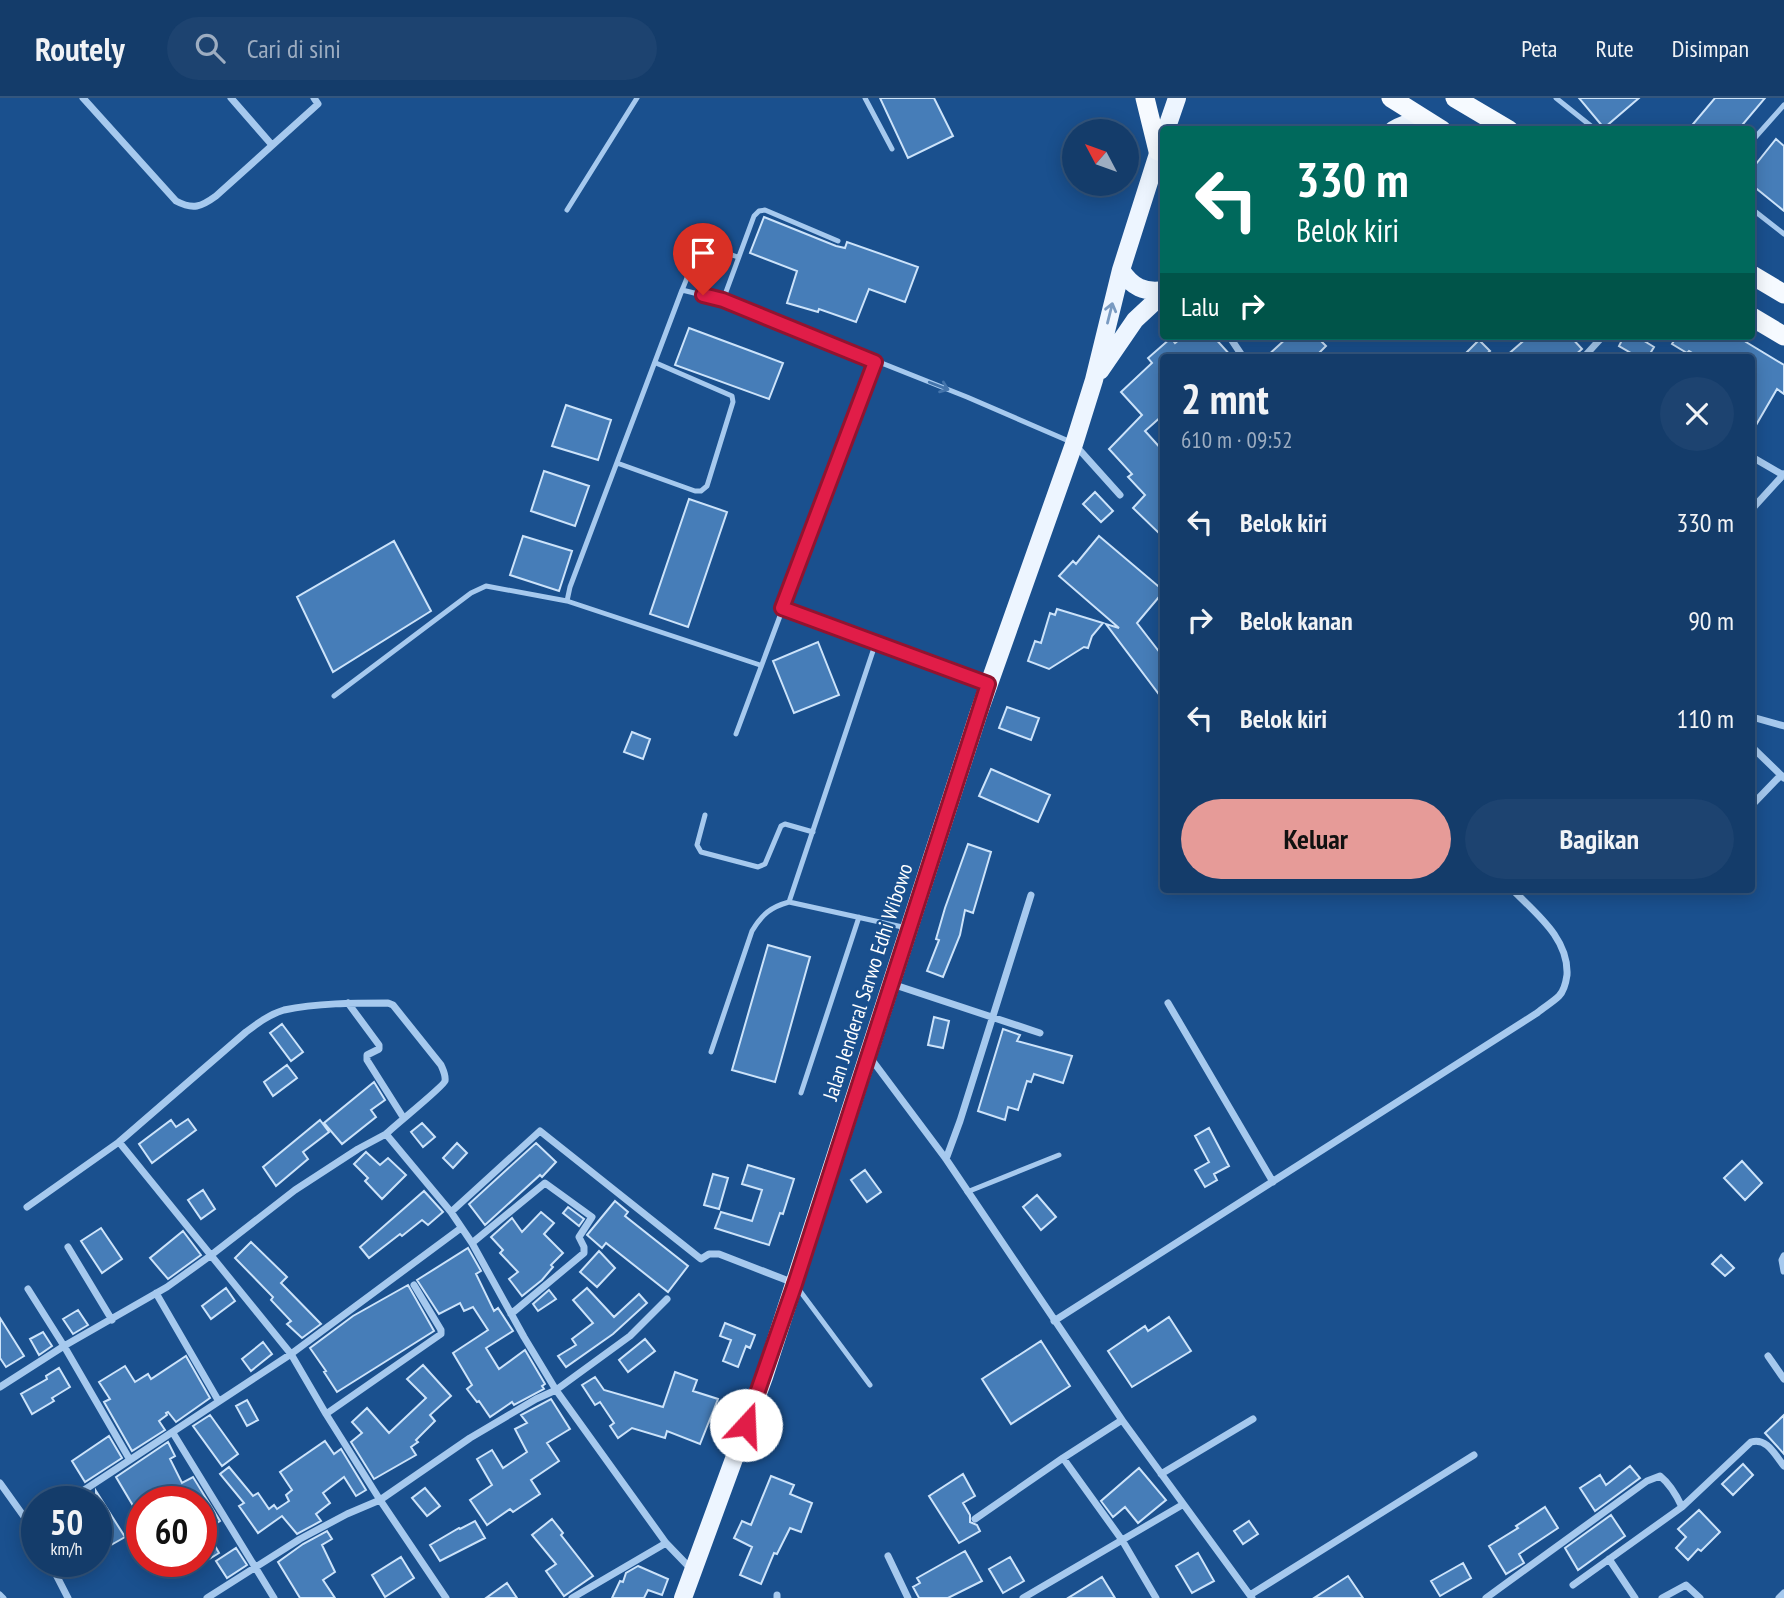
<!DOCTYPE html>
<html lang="id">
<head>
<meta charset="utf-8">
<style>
	body { margin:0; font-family:"PT Sans Narrow",sans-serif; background:#1d4370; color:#f1f3f6; height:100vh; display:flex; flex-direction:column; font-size:26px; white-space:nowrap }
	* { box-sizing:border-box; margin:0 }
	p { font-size:23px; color:#9dadc1 }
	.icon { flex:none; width:38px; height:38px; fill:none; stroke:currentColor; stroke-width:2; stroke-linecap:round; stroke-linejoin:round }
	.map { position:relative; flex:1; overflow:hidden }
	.panel { position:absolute; left:1160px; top:256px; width:595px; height:539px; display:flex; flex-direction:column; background:#143c6a; border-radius:7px; box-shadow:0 4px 18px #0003,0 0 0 2px #33567e }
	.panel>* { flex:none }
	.banner { position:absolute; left:1160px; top:28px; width:595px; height:214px; border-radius:7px; box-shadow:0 4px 18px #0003,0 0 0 2px #33567e; background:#00695c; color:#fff; overflow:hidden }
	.needle { width:46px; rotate:311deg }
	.buttons { position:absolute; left:1062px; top:21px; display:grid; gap:14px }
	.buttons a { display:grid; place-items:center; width:77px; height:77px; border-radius:50%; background:#143c6a; box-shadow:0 4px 18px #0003,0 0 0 2px #33567e; font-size:35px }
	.speed { position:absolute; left:21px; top:1388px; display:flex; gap:14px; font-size:35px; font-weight:700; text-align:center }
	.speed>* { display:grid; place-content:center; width:91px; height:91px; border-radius:50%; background:#143c6a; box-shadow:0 4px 18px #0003,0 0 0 2px #33567e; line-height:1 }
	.speed small { font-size:18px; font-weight:400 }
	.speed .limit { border:10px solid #d22; background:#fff; color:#111 }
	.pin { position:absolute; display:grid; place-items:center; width:60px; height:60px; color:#fff; margin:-72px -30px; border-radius:50% 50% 50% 0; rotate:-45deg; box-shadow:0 0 7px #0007 }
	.pin .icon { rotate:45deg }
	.me { position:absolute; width:77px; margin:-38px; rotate:20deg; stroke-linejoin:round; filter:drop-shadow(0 0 5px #0008) }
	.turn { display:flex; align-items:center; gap:24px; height:147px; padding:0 21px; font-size:32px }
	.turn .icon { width:91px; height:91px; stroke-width:2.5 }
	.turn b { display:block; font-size:49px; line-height:60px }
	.then { display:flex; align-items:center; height:66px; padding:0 21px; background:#0003; gap:14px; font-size:26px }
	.round { display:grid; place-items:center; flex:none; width:74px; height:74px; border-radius:37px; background:#1d4370 }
	.head { display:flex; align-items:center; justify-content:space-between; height:119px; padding:0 21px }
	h1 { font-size:42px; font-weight:600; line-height:52px }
	.action { display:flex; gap:14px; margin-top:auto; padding:14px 21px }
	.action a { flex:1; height:80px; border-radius:42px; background:#e69b98; color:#111; font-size:28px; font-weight:600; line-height:80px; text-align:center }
	.action a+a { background:#1d4370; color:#f1f3f6 }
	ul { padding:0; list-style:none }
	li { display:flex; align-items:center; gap:21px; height:98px; padding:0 21px }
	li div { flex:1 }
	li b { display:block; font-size:26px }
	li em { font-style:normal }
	header { display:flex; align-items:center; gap:42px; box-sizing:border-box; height:98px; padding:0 35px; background:#143c6a; border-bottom:2px solid #33567e }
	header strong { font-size:33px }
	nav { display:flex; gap:38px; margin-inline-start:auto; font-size:24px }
	.search { width:490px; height:63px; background:#1d4370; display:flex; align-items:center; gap:18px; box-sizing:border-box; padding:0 24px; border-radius:38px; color:#9dadc1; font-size:26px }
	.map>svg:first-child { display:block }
	.building { fill:#467db8; stroke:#cce3fa; stroke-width:2 }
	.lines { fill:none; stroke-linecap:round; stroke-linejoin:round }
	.service { stroke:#a6c9ee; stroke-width:5 }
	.minor { stroke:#a6c9ee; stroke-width:7 }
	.primary { stroke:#edf5ff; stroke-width:18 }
	.trunk { stroke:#f6faff; stroke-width:19 }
	.oneway { stroke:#799ac1 }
	.oneway2 { stroke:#4474ab }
	.route-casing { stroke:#92132f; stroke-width:18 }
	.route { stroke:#e11d48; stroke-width:12 }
	.labels { text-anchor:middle; stroke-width:5; stroke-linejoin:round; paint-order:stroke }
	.street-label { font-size:21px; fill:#fff; stroke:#1a508e }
</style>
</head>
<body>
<header>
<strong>Routely</strong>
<div class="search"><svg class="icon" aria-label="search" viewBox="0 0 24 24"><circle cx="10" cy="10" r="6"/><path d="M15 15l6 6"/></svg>Cari di sini</div>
<nav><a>Peta</a><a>Rute</a><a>Disimpan</a></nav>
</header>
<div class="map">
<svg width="1784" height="1500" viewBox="0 0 1784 1500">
	<rect width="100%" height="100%" fill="#1a508e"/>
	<path class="building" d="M880 0H934L953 38 908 60Z
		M1579 0H1639L1604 30Z
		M1715 0H1765L1738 32H1688Z
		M1776 41 1784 48V113L1752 87V71Z
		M764 119 836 148 845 150 847 144 918 169 905 204 869 191 856 224 819 211 818 214 787 205 797 173 750 155Z
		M689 230 783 265 769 301 675 267Z
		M1184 238H1213L1232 259H1164V316L1145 333 1164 354V440L1133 410 1145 397 1128 379 1132 376 1109 351 1142 317 1121 294 1152 265 1148 260 1171 240 1175 245Z
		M1289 238H1316L1326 248 1315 259H1266Z
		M1529 238H1570L1582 251 1573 259H1505Z
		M1624 238H1636L1654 249 1648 259H1638L1619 248Z
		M1677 238H1750L1746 244 1784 267V296L1777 291 1752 334V259H1699L1689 253 1687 255 1672 246Z
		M1479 242 1490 253 1483 259H1462Z
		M566 307 611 322 598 362 552 348Z
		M544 373 589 388 575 428 531 413Z
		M1095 394 1113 413 1101 424 1083 406Z
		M689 401 727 414 688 529 650 516Z
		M523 438 572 453 559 493 510 477Z
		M1099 438 1164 493 1137 525 1164 560V603L1106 526 1119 530 1059 478 1073 463 1076 466Z
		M394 443 431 513 333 574 297 499Z
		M1057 511 1103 525 1092 538 1088 550 1084 549 1049 571 1028 563 1035 543 1041 545 1050 515 1055 517Z
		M818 544 839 597 794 615 773 563Z
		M1007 609 1039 620 1031 642 999 630Z
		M632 634 650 641 643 661 624 654Z
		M991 671 1050 697 1038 724 979 698Z
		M968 746 991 754 973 815 965 812 960 837 943 879 927 873 939 842 936 841 945 810Z
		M768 847 810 859 775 984 732 972Z
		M934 919 949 923 943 950 928 947Z
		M282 926 303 954 291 963 270 935Z
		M1003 931 1020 937 1017 943 1072 958 1063 985 1034 976 1031 984 1027 983 1018 1012 1008 1009 1005 1022 978 1013Z
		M287 967 297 980 273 998 264 984Z
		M374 984 385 1002 371 1012 376 1019 342 1046 324 1025Z
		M188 1021 196 1032 152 1065 139 1046 171 1022 176 1029Z
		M320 1022 329 1034 303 1054 308 1061 276 1088 263 1069Z
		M422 1025 435 1039 423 1049 411 1034Z
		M1209 1030 1229 1068 1214 1076 1217 1082 1205 1089 1195 1072 1209 1064 1195 1038Z
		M457 1045 467 1055 453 1070 443 1060Z
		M536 1045 556 1064 542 1079 540 1077 485 1127 469 1106Z
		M366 1054 380 1067 388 1060 406 1077 382 1101 365 1083 368 1080 354 1066Z
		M1742 1063 1762 1085 1745 1102 1724 1080Z
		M748 1067 794 1081 783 1116 780 1115 769 1147 715 1130 721 1114 752 1123 762 1092 742 1086Z
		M865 1072 881 1094 867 1104 851 1082Z
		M713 1076 728 1080 719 1111 704 1107Z
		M203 1092 215 1111 201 1121 188 1102Z
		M424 1093 443 1114 428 1127 422 1122 402 1138 400 1136 369 1160 360 1149Z
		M1037 1097 1056 1119 1041 1132 1023 1109Z
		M615 1103 628 1114 625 1118 688 1168 668 1194 606 1145 602 1150 587 1137Z
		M568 1109 584 1121 579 1128 563 1115Z
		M541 1114 554 1125 544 1136 563 1155 551 1167 553 1169 542 1182 522 1198 509 1181 518 1174 500 1155 503 1152 491 1139 512 1120 522 1134Z
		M101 1130 122 1161 102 1175 81 1143Z
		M183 1133 201 1157 168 1181 150 1160Z
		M251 1144 287 1179 281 1185 321 1226 302 1240 287 1226 291 1223 271 1202 273 1199 235 1160Z
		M468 1150 481 1173 476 1176 494 1213 498 1210 513 1233 486 1250 499 1271 525 1252 545 1286 542 1288 544 1291 514 1307 512 1304 490 1319 479 1303 477 1304 467 1291 472 1287 453 1255 488 1232 473 1209 464 1213 460 1205 439 1216 417 1182Z
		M599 1153 615 1170 597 1189 580 1174Z
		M1721 1157 1734 1170 1725 1178 1712 1166Z
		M408 1187 434 1233 337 1294 324 1274 326 1273 310 1250 353 1218Z
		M226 1190 235 1203 211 1221 202 1208Z
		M587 1190 614 1219 639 1196 647 1205 613 1236 566 1269 558 1258 576 1247 572 1241 593 1225 573 1202Z
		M549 1192 556 1201 538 1213 533 1206Z
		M78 1212 88 1227 73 1236 63 1221Z
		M1169 1219 1191 1253 1132 1289 1108 1253 1145 1228 1148 1233Z
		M0 1220 24 1258 6 1269 0 1260Z
		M725 1225 755 1237 750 1250 746 1248 738 1269 723 1263 731 1242 720 1238Z
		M43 1234 52 1248 39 1257 30 1241Z
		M645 1241 655 1253 628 1274 619 1262Z
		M1041 1243 1070 1288 1011 1326 982 1281Z
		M263 1244 272 1256 251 1273 242 1261Z
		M186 1258 210 1300 176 1324 168 1314 166 1315 167 1317 159 1323 165 1332 132 1353 104 1304 110 1301 99 1284 125 1268 135 1284 148 1276 151 1281Z
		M423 1267 451 1298 430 1317 435 1323 416 1342 418 1344 411 1349 416 1357 374 1381 351 1344 362 1335 352 1324 367 1310 389 1335 426 1300 407 1281Z
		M59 1270 70 1289 52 1300 54 1303 32 1316 21 1296 47 1281 46 1278Z
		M675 1274 697 1282 693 1293 718 1301 700 1346 667 1333 665 1340 632 1330 618 1340 610 1328 614 1325 600 1304 595 1307 582 1287 595 1279 604 1292 663 1309Z
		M551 1301 570 1331 547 1345 559 1363 531 1382 540 1396 513 1414 510 1411 487 1427 470 1402 492 1387 477 1361 492 1352 503 1370 527 1354 515 1331 527 1325 521 1317Z
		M247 1302 258 1322 247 1328 236 1308Z
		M210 1317 238 1356 222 1368 193 1328Z
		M1784 1317V1356L1765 1335Z
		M109 1338 122 1360 85 1384 72 1363Z
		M325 1343 334 1356 341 1351 366 1392 356 1398 344 1379 323 1395 330 1405 316 1416 321 1423 297 1436 282 1418 258 1435 239 1408 244 1405 220 1376 229 1369 253 1398 258 1395 269 1411 274 1407 277 1411 289 1403 286 1397 292 1392 280 1374Z
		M168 1344 175 1358 170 1361 182 1385 193 1379 220 1423 206 1432 219 1455 201 1466V1404H177L169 1390 147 1404H142V1406L135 1411 116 1379Z
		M1743 1366 1753 1377 1733 1397 1722 1386Z
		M1630 1368 1640 1380 1595 1413 1580 1390 1600 1377 1606 1387Z
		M1139 1370 1166 1402 1138 1425 1125 1409 1113 1419 1101 1403Z
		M963 1376 975 1398 963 1405 970 1417V1424L977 1427 980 1433 959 1445 929 1398Z
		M771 1378 794 1387 790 1396 812 1405 801 1434 790 1430 777 1456 774 1455 761 1486 740 1477 752 1449 734 1440 742 1423 751 1427Z
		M425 1390 440 1408 427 1418 412 1400Z
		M96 1393 125 1439 111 1447 109 1444 96 1451Z
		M1545 1409 1558 1430 1519 1456 1524 1465 1506 1476 1489 1448 1518 1430 1516 1428Z
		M1699 1412 1720 1434 1701 1453 1698 1451 1688 1462 1676 1450 1686 1439 1678 1431Z
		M1611 1417 1625 1438 1578 1472 1565 1450Z
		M552 1421 563 1435 561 1437 593 1478 564 1498 546 1473 556 1466 532 1437Z
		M475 1423 485 1440 440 1463 430 1447 459 1430 460 1431Z
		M1249 1423 1258 1436 1243 1446 1234 1433Z
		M327 1433 332 1441 322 1447 335 1474 323 1482 335 1500H300L278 1464 303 1446Z
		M236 1450 247 1467 227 1480 216 1463Z
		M965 1453 982 1483 948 1500H919L913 1489 920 1485 917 1480Z
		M1198 1455 1214 1483 1192 1495 1176 1468Z
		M401 1459 414 1480 385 1499 372 1477Z
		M1010 1459 1024 1483 1003 1495 989 1471Z
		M1463 1465 1471 1480 1440 1498 1431 1483Z
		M638 1468 668 1481 662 1497 648 1492 644 1500H612L620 1483 623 1484 626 1475Z
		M1348 1478 1363 1500H1314Z
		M1102 1479 1115 1500H1068Z
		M507 1485 517 1500H486Z"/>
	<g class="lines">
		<path class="service" d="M865 0 892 51
			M1556 0 1596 32
			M1752 43 1784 7
			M1752 111 1784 136
			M567 112 637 0
			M682 192C688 180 694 153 710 151 718 151 730 157 738 159
			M723 202 754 118 759 113 765 112 838 143
			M617 365 695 393H701L707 388 733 304 732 298 656 265
			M782 510 986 585
			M876 544 789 804 907 830
			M760 567 567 503 570 489 682 192 723 202 967 299 1071 344
			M334 598 471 495 486 488 567 503
			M736 636 875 263
			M705 717 697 747 701 754 758 769 765 766 781 728 785 726 813 734
			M711 954 752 833C762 816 771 809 789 804
			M801 995 859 819
			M967 1094 1059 1057
			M797 1189 870 1287
			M0 1496 4 1500"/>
		<path class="minor" d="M83 0 176 103C193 112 201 109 216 98L318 6 314 0
			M231 0 272 47
			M1229 238 1243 259
			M1584 259 1603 238
			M1076 348 1120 397
			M1752 359 1783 377
			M1752 411 1784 376
			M1752 619 1784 628
			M1752 649 1784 680
			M1752 707 1781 677
			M892 886 1040 935
			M348 905 379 947V951L367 957V962L403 1019
			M1168 905 1273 1084
			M869 958 946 1061 1122 1322 1252 1500
			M119 1044 246 934C258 925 270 916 284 912 317 905 354 905 388 905L393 907 441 967C443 972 446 977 445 983 443 989 395 1027 386 1036
			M946 1061 960 1023 1031 797
			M27 1109 119 1044 291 1256 326 1316 380 1402 446 1500
			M451 1114 540 1033 701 1161 709 1156H719L794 1185
			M472 1145 545 1085 592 1119 579 1139 584 1149V1155L511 1216
			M68 1149 112 1222
			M1784 1158 1782 1162 1784 1173
			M28 1191 64 1248 130 1362
			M156 1195 218 1302
			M1054 1223 1537 915C1544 909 1553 904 1559 898 1564 893 1566 884 1567 877 1569 840 1535 815 1512 791
			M1768 1258 1784 1281
			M0 1289 64 1248 167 1189 210 1158 295 1092 358 1051 386 1036 451 1114 472 1145 524 1239 556 1292 630 1238 667 1201
			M326 1316 441 1236V1232L414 1187
			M173 1335 274 1500
			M1063 1360 1122 1442 1156 1500
			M1161 1376 1253 1321
			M0 1385 30 1427
			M66 1404 291 1256 461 1130
			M1682 1409 1751 1344C1767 1339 1775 1357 1784 1368
			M975 1421 1063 1360 1122 1322
			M37 1422 30 1427 37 1441
			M888 1458 908 1500
			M1609 1461 1635 1500
			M49 1463 68 1500
			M777 1497V1500
			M1250 1497 1474 1357
			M207 1500 300 1441 347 1416 380 1402 470 1340 536 1301 556 1292 666 1445 692 1472
			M572 1500 666 1445
			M1023 1500 1182 1407
			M1486 1500 1647 1383 1660 1378C1670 1386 1676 1396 1682 1409L1573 1487
			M1662 1500 1686 1487 1700 1500
			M1779 1500 1784 1495"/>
		<path class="primary" d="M1166 32 1177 0
			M1393 32C1407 24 1419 21 1435 29
			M1121 172C1132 189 1144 195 1164 192
			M1100 273 1135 222 1164 195
			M683 1500 764 1279 979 614 1074 346 1094 282 1121 172 1163 40"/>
		<path class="trunk" d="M1145 0 1158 53
			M1391 0 1442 32
			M1455 0 1509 32
			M1752 177 1784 196
			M1752 219 1784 238"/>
	</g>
	<defs><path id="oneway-shaft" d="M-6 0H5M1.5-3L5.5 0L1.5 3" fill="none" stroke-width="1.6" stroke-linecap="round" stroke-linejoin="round" transform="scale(1.75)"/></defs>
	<use class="oneway" href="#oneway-shaft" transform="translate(1110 215) rotate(-76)"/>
	<use class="oneway2" href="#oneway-shaft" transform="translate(939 288) rotate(21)"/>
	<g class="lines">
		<defs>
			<path id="route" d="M703 197 723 202 875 264 782 510 988 586 795 1186 746 1327"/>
		</defs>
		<use href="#route" class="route-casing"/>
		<use href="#route" class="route"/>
	</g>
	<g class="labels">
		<g class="street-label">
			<text transform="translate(868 884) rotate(-72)" y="7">Jalan Jenderal Sarwo Edhi Wibowo</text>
		</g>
	</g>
</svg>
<div class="buttons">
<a><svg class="needle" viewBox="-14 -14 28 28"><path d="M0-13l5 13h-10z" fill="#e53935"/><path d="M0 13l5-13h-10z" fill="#9dadc1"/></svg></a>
</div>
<div class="speed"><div>50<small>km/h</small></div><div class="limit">60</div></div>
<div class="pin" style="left:703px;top:197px;background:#d93025"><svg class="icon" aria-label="arrive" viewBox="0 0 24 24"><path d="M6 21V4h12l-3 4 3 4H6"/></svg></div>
<svg class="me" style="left:746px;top:1327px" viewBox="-20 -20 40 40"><circle r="19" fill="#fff"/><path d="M0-13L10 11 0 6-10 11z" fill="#e11d48"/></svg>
<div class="banner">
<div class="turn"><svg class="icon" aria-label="left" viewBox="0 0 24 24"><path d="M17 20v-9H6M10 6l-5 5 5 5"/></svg><div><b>330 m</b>Belok kiri</div></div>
<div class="then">Lalu<svg class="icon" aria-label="right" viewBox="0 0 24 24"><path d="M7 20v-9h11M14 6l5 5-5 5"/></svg></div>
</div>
<section class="panel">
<div class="head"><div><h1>2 mnt</h1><p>610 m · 09:52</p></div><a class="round"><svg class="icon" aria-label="close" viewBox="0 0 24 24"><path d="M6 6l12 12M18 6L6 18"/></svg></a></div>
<ul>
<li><svg class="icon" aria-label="left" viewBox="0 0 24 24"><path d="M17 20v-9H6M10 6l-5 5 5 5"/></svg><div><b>Belok kiri</b></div><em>330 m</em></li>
<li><svg class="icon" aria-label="right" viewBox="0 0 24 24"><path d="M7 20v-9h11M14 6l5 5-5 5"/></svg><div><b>Belok kanan</b></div><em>90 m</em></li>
<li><svg class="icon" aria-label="left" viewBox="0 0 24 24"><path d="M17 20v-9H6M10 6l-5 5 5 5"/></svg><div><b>Belok kiri</b></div><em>110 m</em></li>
</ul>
<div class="action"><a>Keluar</a><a>Bagikan</a></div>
</section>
</div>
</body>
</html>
